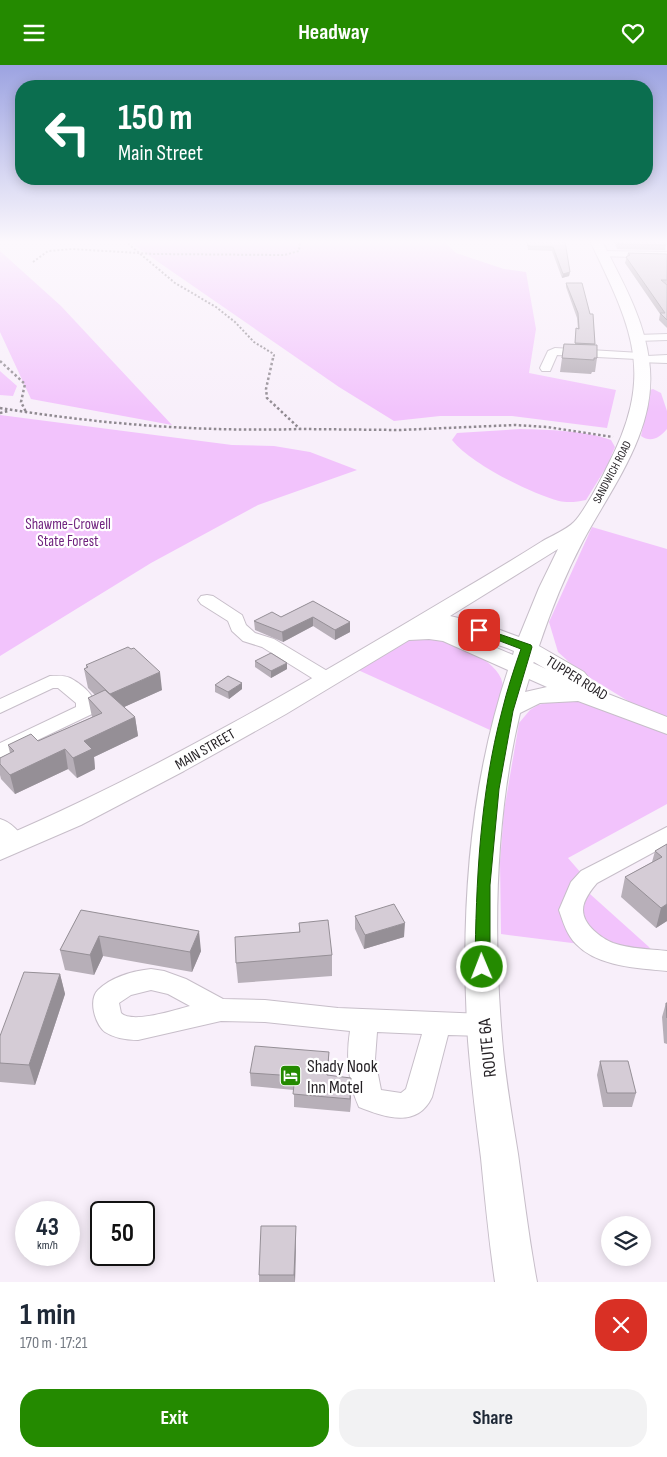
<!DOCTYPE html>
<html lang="en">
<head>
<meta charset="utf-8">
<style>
	body { margin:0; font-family:"Sofia Sans Condensed",sans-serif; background:#f2f2f3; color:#1f2937; height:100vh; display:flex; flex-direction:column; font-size:19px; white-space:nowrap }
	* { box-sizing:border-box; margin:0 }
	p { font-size:16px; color:#747a83 }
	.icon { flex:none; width:28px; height:28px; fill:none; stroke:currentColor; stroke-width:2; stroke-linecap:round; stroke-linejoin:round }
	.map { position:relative; height:1217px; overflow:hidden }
	.details { display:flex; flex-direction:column; background:#fff; flex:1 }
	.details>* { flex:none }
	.guide { position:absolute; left:15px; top:15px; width:638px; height:105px; border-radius:20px; box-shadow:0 2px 12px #0003; background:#0b6e4f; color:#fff; overflow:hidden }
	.controls { position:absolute; left:601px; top:1151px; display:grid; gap:10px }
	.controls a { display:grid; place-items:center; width:50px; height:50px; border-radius:50%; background:#fff; box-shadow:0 2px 12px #0003; font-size:25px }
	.speed { position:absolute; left:15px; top:1136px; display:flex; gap:10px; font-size:25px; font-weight:700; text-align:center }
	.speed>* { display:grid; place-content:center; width:65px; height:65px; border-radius:50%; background:#fff; box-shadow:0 2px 12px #0003; line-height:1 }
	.speed small { font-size:12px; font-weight:400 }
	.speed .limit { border:2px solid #111; border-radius:8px; background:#fff; color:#111 }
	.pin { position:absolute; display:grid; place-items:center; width:42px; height:42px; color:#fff; margin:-21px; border-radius:10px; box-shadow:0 2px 8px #0006 }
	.me { position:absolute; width:55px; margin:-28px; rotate:359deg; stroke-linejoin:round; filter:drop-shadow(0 0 4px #0008) }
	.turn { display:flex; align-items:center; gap:18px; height:105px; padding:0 20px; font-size:22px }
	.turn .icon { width:65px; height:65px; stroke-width:2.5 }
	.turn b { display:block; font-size:35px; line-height:42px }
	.round { display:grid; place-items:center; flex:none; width:52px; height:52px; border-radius:20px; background:#f2f2f3 }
	.overview { display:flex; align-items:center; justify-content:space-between; height:85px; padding:0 20px }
	h1 { font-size:30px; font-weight:700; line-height:38px }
	.action { display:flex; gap:10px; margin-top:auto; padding:10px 20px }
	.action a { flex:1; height:58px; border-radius:20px; background:#248a00; color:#fff; font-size:20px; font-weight:700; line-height:58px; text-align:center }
	.action a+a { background:#f2f2f3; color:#1f2937 }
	header { display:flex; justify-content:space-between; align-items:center; height:65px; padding:0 20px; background:#248a00; color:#fff; font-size:22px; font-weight:700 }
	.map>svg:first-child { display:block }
	.green { fill:#f2c3fc }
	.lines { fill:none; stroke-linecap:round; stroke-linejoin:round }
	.minor-casing { stroke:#c7bec9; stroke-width:2 }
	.major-casing { stroke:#c7bec9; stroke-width:2 }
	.path-far1 { stroke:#8f8990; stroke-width:2; stroke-dasharray:2 2; stroke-linecap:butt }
	.path { stroke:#8f8990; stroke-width:2.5; stroke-dasharray:2.5 2.5; stroke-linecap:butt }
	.minor { fill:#fff; fill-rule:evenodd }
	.major { fill:#fff; fill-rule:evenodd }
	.wall { fill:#b7afb8 }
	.shaded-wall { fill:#958f96 }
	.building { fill:#d5ccd6; stroke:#958f96 }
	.route { fill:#248a00; stroke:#175a00 }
	.labels { text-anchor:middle; stroke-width:4.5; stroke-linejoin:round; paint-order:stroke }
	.far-street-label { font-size:12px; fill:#231f23; stroke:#fff }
	.park-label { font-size:15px; fill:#70237f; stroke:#fff }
	.street-label { font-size:15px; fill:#231f23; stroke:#fff }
	.near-street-label { font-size:18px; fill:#231f23; stroke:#fff }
	.near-poi-label { font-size:18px; fill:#231f23; stroke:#fff; text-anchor:start }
</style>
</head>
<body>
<header><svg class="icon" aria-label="menu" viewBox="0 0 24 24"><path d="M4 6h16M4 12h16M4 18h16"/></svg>Headway<svg class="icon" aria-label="heart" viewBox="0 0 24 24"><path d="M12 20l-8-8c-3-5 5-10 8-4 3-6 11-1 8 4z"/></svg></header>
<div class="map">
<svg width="667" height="1217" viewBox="0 0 667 1217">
	<rect width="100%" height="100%" fill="#f8effa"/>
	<path class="green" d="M128 176H444L456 188 504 204 526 207 536 264 529 308 616 325 607 363 512 351H440L394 356 339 322Z
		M0 186 61 241 172 360 31 334 0 267Z
		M0 306 17 321 13 331 0 330Z
		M653 324 661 328 667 346V364C659 373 651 378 641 371L650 325Z
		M0 350 232 380 274 381 310 387 357 405 258 440 151 498 0 591Z
		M520 364C549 365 584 365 611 375L615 382 607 401 586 435C578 437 567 438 559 436 530 428 471 399 452 375L457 368Z
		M592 462 667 484V653L633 639 579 606 558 587 549 557Z
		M413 573C422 573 432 572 440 574 460 579 505 599 503 624 501 637 494 652 490 665L358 605Z
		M569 635 600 641 667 669V739L568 793 581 808 580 879 501 869 500 797 504 746 519 658 530 645 538 640 550 637Z
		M590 829 649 882 651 885 609 883 581 854 587 830Z"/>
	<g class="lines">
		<defs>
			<path id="minor" d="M602 186 667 187V193L599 191 597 189Z
				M667 269V275L637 276 631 273 637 270Z
				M555 283 641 288 647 291 667 290V298L638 297 637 294 557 290 550 306H542L540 303 548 286Z
				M207 530 213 531 242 550 246 560 255 568 274 574 334 610 336 614 334 618 327 620 320 618 262 582 243 576 232 566 228 556 201 539 198 535 201 531Z
				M50 611C56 611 64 610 70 613 83 620 102 635 92 649L0 693V678L76 642V638L58 623H53L0 648V634Z
				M0 754C11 757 21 768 27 778L24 784C13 787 8 784 0 776Z
				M667 762V780L597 818C591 825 583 835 583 845 583 860 601 873 613 878 630 884 650 884 667 886V906C638 903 598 902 576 879 567 870 563 857 559 845L571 817 581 806Z
				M151 904 164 906 186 914 223 934 265 935 338 943 484 949 493 952 497 960 493 968 484 971 448 970 432 1032C417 1064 384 1052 359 1042 348 1018 346 992 350 966L265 957 221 956 138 975C127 975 114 973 105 967 95 959 88 935 98 925 111 912 133 906 151 904ZM151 925 168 929 190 941C175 945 132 959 121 948L119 938 131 930ZM377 967 422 969 406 1024 401 1028 381 1025 375 994Z"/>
			<path id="major" d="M590 176H602C621 214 644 253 649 295 659 363 613 420 583 476 565 510 551 545 539 581L584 607 588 612 584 617 580 618 667 652V669L578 636 540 638 520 648C495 754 493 865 502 973 505 1012 512 1051 518 1089 524 1132 529 1175 537 1217H495C489 1176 485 1134 481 1093 476 1054 471 1015 468 976 460 852 469 722 508 605L443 576 429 574 409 575 286 649 184 706 81 760 0 795V773C157 706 304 619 450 532 481 514 511 496 541 477 551 471 566 465 574 457 583 448 600 417 606 404 656 310 633 265 590 176ZM558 484 539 523 519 572 484 559 450 551ZM457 566 507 583 514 586 513 590ZM534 597 546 604 533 598ZM529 614 547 622 525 627Z"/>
		</defs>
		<use href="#minor" class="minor-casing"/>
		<use href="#major" class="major-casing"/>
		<path class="path-far1" d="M125 176 175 218 216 242 235 257 254 277 272 288 274 290 273 294
			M33 197 48 186 72 184 155 189 284 190 299 186 300 176"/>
		<path class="path" d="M273 293 266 324 267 333 300 364 400 365 515 360 547 362 613 372
			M0 296 25 319 21 337 26 347
			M0 343C100 359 199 367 300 364
			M0 348 8 346"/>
		<use href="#minor" class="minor"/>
		<use href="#major" class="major"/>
	</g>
	<path class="wall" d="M527 176H565L570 207 569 211 562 213 552 186 528 185Z
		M614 176H664L666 180 665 185 617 184Z
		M628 188 667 189V263L659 255 660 249 625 198Z
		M566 218 590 249H593L595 280 597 293 595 307H592L591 309 560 307 564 279H575L576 263 578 264 577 253 566 222Z
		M313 536 350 567 335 575 313 561 283 577 255 565 254 556 281 552Z
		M255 596 287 604 271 613 255 602Z
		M86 600 162 625 124 642 135 652 138 671 94 692 95 704 77 713 68 704 15 729 1 714 0 710V693L10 688 8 680 38 676 92 652 88 633 95 630 88 623 84 604 86 603Z
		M215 620 242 624 229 634 215 627Z
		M667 779V856L656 863 621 832 625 812 652 797 655 786Z
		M81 845 201 886 192 907 103 891 94 910 65 905 60 885Z
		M355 851 404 872 364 884 355 864Z
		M299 858 332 890V911L238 918 236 898 299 867Z
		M60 909 65 929 35 1020 0 1017V971Z
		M666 938H667V979L664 978 662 952Z
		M329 987V1001L328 1010 351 1026 350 1047 294 1042V1025L251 1021 250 1008Z
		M600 996 636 1028 632 1042H603L597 1010Z
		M296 1174 295 1217H259V1210Z"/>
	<path class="shaded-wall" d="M570 207 569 211 562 213 563 209Z
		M313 552V561L283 577 282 567Z
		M350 557V567L335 575V565Z
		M287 598V604L271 613V606Z
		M160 607 162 625 113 647 110 629Z
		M242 618V624L229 634 228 627Z
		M135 652 138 671 94 692 95 704 77 713 73 693 84 676Z
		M65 684 68 704 15 729 10 710Z
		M667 839V856L656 863 661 843Z
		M405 858 404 872 364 884 365 870Z
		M199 866 201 886 192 907 190 887Z
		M99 871 103 891 94 910 90 890Z
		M60 909 65 929 35 1020 29 1000Z
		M329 987V1001L327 1024V1010Z
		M351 1013V1026L350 1047V1034Z
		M296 1161V1174L295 1217 294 1210Z"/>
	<path class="building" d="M527 176H565L570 207 563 209 553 182 528 181Z
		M617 176H664L666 180 618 179Z
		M628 188 667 189V215H661L667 220V255L660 248H665L626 192 630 190Z
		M566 218H582L590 249H593L595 279 575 278 576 263 579 264 578 248Z
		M564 279 597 280V293H594V295L562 293Z
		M313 536 350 557 335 565 313 552 282 567 254 556 272 547 281 552Z
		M128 582 131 584 134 583 160 607 110 629 84 604 88 602 86 600Z
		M271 588 287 598 271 606 255 596Z
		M228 611 242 618 228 627 215 620Z
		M105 625 135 652 84 676 92 684 73 693 65 684 10 710 0 699V693L14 686 8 680 31 669 38 676 102 648 88 633Z
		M667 779V839L661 843 625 812 662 792 655 786Z
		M394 839 405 858 365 870 355 851Z
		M81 845 199 866 190 887 99 871 90 890 60 885Z
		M328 855 332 890 236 898 235 872 300 867 299 858Z
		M24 907 60 909 29 1000 0 998V971Z
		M666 938H667V953Z
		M255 981 329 987 327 1010 351 1013 350 1034 293 1029 295 1011 250 1008Z
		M600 996H628L636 1028H607Z
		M261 1161H296L294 1210H259Z"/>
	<linearGradient id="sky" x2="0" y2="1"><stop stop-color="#9ca3e1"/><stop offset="0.51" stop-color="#fcf8fd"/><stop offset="1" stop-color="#fcf8fd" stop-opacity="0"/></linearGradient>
	<rect width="667" height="347" fill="url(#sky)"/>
	<path class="route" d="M479 562 531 580 532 582 513 646 499 724 490 820V902L488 906 482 908 477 906 475 902C476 816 480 729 502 646 507 625 514 604 521 584L476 567 474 565 476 563Z"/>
	<defs>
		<symbol id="hotel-square" viewBox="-11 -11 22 22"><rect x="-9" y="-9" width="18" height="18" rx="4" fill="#248a00" stroke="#fff"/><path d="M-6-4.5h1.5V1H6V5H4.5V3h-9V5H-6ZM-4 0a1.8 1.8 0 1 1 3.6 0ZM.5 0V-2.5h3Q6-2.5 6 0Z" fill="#fff"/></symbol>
	</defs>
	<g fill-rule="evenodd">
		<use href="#hotel-square" x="278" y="998" width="25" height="25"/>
	</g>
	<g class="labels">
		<g class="far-street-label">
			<text transform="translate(612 407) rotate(-62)" y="4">SANDWICH ROAD</text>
		</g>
		<g class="park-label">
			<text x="68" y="464">Shawme-Crowell<tspan x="68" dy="17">State Forest</tspan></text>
		</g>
		<g class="street-label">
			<text transform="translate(577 613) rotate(32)" y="5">TUPPER ROAD</text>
			<text transform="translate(205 684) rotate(-30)" y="5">MAIN STREET</text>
		</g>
		<g class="near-street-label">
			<text transform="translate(487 983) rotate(-96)" y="6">ROUTE 6A</text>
		</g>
		<g class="near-poi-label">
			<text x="307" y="1007">Shady Nook<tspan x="307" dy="21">Inn Motel</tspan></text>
		</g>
	</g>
</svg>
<div class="controls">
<a><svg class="icon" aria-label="layers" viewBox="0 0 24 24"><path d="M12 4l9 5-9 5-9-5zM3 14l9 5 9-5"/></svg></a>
</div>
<div class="speed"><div>43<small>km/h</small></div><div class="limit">50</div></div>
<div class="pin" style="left:479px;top:565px;background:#d93025"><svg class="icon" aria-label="arrive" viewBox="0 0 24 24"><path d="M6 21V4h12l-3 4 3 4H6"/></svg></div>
<svg class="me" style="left:482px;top:902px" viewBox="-20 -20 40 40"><circle r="17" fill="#248a00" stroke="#fff" stroke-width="3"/><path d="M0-11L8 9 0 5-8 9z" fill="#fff"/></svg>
<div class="guide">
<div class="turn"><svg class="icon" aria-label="left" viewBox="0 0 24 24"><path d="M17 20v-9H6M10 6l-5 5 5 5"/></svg><div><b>150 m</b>Main Street</div></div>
</div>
</div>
<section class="details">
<div class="overview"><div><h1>1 min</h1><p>170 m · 17:21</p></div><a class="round" style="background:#d93025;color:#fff"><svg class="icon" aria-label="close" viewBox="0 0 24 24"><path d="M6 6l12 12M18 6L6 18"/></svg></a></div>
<div class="action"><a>Exit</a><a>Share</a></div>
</section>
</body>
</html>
